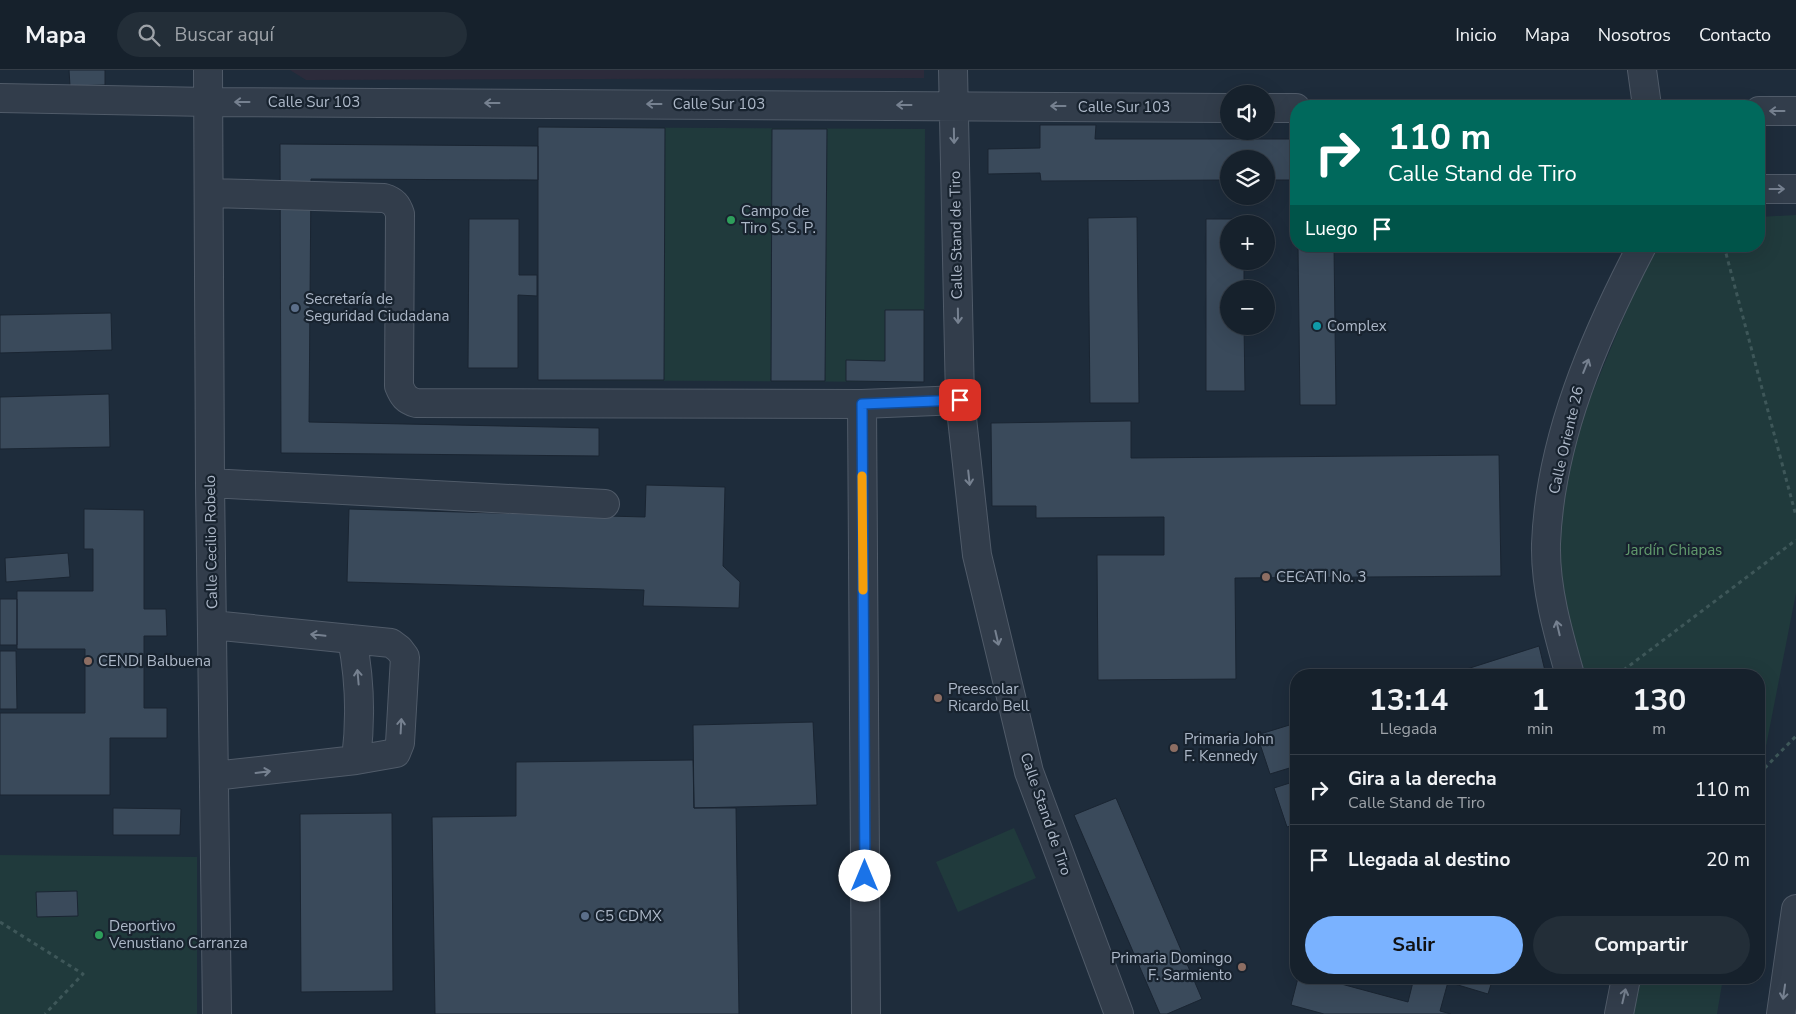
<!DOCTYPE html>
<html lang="es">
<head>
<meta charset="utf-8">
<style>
	body { margin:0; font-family:"Nunito Sans",sans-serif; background:#232e38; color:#f1f3f6; height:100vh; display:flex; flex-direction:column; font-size:19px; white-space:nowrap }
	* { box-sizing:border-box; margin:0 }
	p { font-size:16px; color:#9ea3a9 }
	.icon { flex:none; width:28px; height:28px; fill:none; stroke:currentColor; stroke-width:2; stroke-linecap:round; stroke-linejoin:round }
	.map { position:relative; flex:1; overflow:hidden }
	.side { position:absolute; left:1290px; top:599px; width:475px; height:315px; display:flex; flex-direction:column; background:#16212c; border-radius:20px; box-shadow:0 5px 20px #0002,0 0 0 1px #353e48 }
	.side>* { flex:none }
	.guide { position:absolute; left:1290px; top:30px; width:475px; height:152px; border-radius:20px; box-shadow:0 5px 20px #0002,0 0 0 1px #353e48; background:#00695c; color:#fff; overflow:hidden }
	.buttons { position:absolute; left:1220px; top:15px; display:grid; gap:10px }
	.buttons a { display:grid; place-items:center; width:55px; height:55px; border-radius:50%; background:#16212c; box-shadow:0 5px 20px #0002,0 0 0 1px #353e48; font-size:25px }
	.pin { position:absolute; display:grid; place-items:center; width:42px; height:42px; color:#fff; margin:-21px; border-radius:10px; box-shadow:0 2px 8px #0006 }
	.me { position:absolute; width:55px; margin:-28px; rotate:0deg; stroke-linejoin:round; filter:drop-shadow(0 0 4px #0008) }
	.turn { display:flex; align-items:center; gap:18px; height:105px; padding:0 15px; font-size:22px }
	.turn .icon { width:65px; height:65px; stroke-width:2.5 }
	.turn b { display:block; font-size:35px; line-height:42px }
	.then { display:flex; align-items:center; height:48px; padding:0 15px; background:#0003; gap:10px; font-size:19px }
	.eta { display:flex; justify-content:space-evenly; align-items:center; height:85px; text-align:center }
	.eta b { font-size:30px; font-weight:700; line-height:35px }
	.cta { display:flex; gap:10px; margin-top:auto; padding:10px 15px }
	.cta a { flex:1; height:58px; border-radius:30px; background:#7ab2ff; color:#111; font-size:20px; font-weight:700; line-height:58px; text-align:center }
	.cta a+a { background:#232e38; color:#f1f3f6 }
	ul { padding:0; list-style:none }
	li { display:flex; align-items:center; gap:15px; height:70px; padding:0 15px; border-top:1px solid #353e48 }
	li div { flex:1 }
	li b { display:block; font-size:19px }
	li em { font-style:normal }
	header { display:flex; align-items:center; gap:30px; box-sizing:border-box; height:70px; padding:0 25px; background:#16212c; border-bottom:1px solid #353e48 }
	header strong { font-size:24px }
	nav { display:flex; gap:28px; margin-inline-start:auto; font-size:18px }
	.search { width:350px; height:45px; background:#232e38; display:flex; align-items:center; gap:12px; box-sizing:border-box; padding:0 18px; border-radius:28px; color:#9ea3a9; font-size:19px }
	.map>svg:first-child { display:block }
	.medical { fill:#2c2b3b }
	.green { fill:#203a3c }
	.building { fill:#3a4a5b; stroke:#1a2532 }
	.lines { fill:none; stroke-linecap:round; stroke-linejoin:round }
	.minor-casing { stroke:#505b69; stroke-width:30 }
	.path { stroke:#3e5759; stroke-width:3; stroke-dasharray:4 4; stroke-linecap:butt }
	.minor { stroke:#323d4b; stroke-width:28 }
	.oneway { stroke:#768190 }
	.route-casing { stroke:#114b97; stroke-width:12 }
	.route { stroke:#1a73e8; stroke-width:9 }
	.slow { stroke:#f59e0b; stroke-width:9 }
	.leisure-dot { fill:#2e9e5b; stroke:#18232f; stroke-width:2 }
	.service-dot { fill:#5c6f8a; stroke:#18232f; stroke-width:2 }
	.culture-dot { fill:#0f9aa8; stroke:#18232f; stroke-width:2 }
	.education-dot { fill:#8d6e63; stroke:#18232f; stroke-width:2 }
	.labels { text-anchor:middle; stroke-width:4.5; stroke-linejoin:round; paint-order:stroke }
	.street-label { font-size:15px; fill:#adb8c8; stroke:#18232f }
	.poi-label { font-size:15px; fill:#adb8c8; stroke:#18232f; text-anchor:start }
	.park-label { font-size:15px; fill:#629b6d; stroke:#18232f }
</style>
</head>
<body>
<header>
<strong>Mapa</strong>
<div class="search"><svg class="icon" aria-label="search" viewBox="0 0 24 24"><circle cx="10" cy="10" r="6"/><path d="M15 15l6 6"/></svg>Buscar aquí</div>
<nav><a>Inicio</a><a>Mapa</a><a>Nosotros</a><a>Contacto</a></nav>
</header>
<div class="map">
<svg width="1796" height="944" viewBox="0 0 1796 944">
	<rect width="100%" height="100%" fill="#1e2c3b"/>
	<path class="medical" d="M290 0H924V8L306 10Z"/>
	<path class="green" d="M538 57 925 59 924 312 538 310Z
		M1796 145V523L1759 712V605H1577L1551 489 1559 423 1584 343 1640 208 1656 176H1759V147Z
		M1014 758 1036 808 958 842 936 792Z
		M0 785 197 787V944H0Z
		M1634 908H1723L1717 944H1630Z"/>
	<path class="building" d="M69 0H105V15L70 16Z
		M1040 55H1096L1095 69H1296V110H1266V89H1229V110L1041 111 1040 103 988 104V79L1040 78Z
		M538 57 665 58 664 310H538Z
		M772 59H827L825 311H771Z
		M280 74 538 76V110L311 109 309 352 599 358V386L281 383Z
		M1137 147 1139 333H1090L1088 148Z
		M469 149H519V205H537V226L518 225V298H468Z
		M1206 149H1244V154H1229V191H1244V219H1229V256H1244L1245 321H1206Z
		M1298 176H1334L1336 335H1300Z
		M885 240H924V312L846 311V290L885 291Z
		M111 243 112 280 0 283V245Z
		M109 324 110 377 0 379V327Z
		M1131 351V388L1499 385 1501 506 1235 508 1236 609 1098 610 1097 485H1164V447L1036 448V436H992L991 353Z
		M646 415 725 417 723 496 740 512 739 538 643 536 644 520 347 512 349 439 645 447Z
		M84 439 144 440V539H166L167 566H144V638H167V668H110V725H0V643H85V579H17V521H93V479H84Z
		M68 483 70 507 6 512 5 488Z
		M0 529H17V575H0Z
		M1539 576 1546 605H1448Z
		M0 581H16L17 639H0Z
		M813 652 817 735 694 738 693 655Z
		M1296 653V696L1270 704 1257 665Z
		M693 690 694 738H736L739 944H435L432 747 516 746V692Z
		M1296 711V754L1287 757 1274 718Z
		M1116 728 1202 929 1167 944H1160L1074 745Z
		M113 738 181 739 180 765H113Z
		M392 743 393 921 301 922 300 744Z
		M77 821 78 846 37 847 36 822Z
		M1298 908H1319L1408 932 1414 908H1493L1488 924 1448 912 1440 941 1451 944H1324L1291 935Z"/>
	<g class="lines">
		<defs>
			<path id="minor" d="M208 0 210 413 217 944
				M953 0 960 330 977 485 1029 702 1119 944
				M1642 0 1647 36
				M0 28 209 32 1229 38
				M1266 38H1296
				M1759 41H1796
				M1759 119H1796
				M210 123 384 128C394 131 397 135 400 144L399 316C403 326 406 330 416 333L862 334
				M210 413 605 434
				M212 555 391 573 399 579 405 587 400 673 396 683 356 690 214 706
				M352 569C360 609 361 650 356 690
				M1570 605C1558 563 1545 518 1546 474 1550 369 1594 268 1642 176
				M866 944 862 334 960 330
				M1619 944 1626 908
				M1781 944 1796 839"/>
		</defs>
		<use href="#minor" class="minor-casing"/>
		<path class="path" d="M1724 176 1796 446
			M1617 605 1796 470
			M1759 704 1796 666
			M0 852 83 904 45 944"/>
		<use href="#minor" class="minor"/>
	</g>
	<defs><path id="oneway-shaft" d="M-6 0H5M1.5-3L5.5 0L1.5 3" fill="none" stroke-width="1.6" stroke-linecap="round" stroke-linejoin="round" transform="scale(1.25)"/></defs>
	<g class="oneway">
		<use href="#oneway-shaft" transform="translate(242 32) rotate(-180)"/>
		<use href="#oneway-shaft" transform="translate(492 33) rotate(-180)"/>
		<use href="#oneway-shaft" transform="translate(654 34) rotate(-180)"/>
		<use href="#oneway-shaft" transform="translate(904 35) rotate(-180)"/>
		<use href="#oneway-shaft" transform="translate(1058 36) rotate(-180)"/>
		<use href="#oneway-shaft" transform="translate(1777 41) rotate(-180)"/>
		<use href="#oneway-shaft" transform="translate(954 66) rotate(89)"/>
		<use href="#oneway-shaft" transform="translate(1777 119)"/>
		<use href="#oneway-shaft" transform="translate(958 246) rotate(89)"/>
		<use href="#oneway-shaft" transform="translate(1586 296) rotate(-68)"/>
		<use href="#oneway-shaft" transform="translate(969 408) rotate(84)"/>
		<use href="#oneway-shaft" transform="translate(1558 558) rotate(-103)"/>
		<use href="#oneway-shaft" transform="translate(318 565) rotate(-174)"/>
		<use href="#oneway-shaft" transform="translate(997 568) rotate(77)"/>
		<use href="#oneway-shaft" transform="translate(358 607) rotate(-95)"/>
		<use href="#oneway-shaft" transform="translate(401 656) rotate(-87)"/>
		<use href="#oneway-shaft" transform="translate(263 702) rotate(-7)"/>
		<use href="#oneway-shaft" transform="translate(1784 922) rotate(98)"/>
		<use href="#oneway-shaft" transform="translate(1624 926) rotate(-77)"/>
	</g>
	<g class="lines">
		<defs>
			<path id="route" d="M865 806 862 334 960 330"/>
		</defs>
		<use href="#route" class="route-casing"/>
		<use href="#route" class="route"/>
		<path class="slow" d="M862 406 863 520"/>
	</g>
	<g class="leisure-dot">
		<circle cx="731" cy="150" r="5"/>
		<circle cx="99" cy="865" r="5"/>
	</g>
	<g class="service-dot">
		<circle cx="295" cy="238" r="5"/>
		<circle cx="585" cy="846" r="5"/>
	</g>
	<circle class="culture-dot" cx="1317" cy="256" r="5"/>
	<g class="education-dot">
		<circle cx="1266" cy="507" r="5"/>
		<circle cx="88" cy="591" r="5"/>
		<circle cx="938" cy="628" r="5"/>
		<circle cx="1174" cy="678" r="5"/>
		<circle cx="1242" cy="897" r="5"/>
	</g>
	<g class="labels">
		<g class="street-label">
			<text x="314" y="37">Calle Sur 103</text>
			<text x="719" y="39">Calle Sur 103</text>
			<text x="1124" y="42">Calle Sur 103</text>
			<text transform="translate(956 165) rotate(-91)" y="5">Calle Stand de Tiro</text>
			<text transform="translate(1566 370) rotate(-77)" y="5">Calle Oriente 26</text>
			<text transform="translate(211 472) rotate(-91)" y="5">Calle Cecilio Robelo</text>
			<text transform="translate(1046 744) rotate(71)" y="5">Calle Stand de Tiro</text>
		</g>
		<g class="poi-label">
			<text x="741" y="146">Campo de<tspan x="741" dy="17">Tiro S. S. P.</tspan></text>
			<text x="305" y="234">Secretaría de<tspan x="305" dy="17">Seguridad Ciudadana</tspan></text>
			<text x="1327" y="261">Complex</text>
			<text x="1276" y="512">CECATI No. 3</text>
			<text x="98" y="596">CENDI Balbuena</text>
			<text x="948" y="624">Preescolar<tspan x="948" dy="17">Ricardo Bell</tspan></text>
			<text x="1184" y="674">Primaria John<tspan x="1184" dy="17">F. Kennedy</tspan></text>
			<text x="595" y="851">C5 CDMX</text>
			<text x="109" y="861">Deportivo<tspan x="109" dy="17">Venustiano Carranza</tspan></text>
			<text x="1232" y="893" text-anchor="end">Primaria Domingo<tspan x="1232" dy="17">F. Sarmiento</tspan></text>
		</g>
		<g class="park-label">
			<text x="1674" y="485">Jardín Chiapas</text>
		</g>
	</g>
</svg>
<div class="buttons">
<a><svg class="icon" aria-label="sound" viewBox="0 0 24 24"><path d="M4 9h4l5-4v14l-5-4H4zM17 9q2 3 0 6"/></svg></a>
<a><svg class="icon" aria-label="layers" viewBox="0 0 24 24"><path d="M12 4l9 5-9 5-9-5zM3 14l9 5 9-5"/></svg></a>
<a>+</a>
<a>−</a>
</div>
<div class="pin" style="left:960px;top:330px;background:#d93025"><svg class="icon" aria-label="arrive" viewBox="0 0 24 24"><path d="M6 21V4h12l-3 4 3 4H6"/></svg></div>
<svg class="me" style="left:865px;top:806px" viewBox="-20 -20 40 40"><circle r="19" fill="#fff"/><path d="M0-13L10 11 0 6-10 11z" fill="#1a73e8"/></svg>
<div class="guide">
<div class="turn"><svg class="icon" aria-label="right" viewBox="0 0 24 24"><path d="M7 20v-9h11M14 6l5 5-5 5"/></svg><div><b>110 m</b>Calle Stand de Tiro</div></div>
<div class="then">Luego<svg class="icon" aria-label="arrive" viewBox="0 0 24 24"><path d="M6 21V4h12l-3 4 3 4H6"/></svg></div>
</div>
<section class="side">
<div class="eta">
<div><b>13:14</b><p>Llegada</p></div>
<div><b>1</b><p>min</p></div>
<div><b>130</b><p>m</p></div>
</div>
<ul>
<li><svg class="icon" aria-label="right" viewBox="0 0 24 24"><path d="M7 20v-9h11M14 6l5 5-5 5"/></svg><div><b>Gira a la derecha</b><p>Calle Stand de Tiro</p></div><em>110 m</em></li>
<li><svg class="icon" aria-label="arrive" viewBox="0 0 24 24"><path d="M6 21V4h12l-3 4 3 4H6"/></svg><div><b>Llegada al destino</b></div><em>20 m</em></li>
</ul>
<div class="cta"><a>Salir</a><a>Compartir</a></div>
</section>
</div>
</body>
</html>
